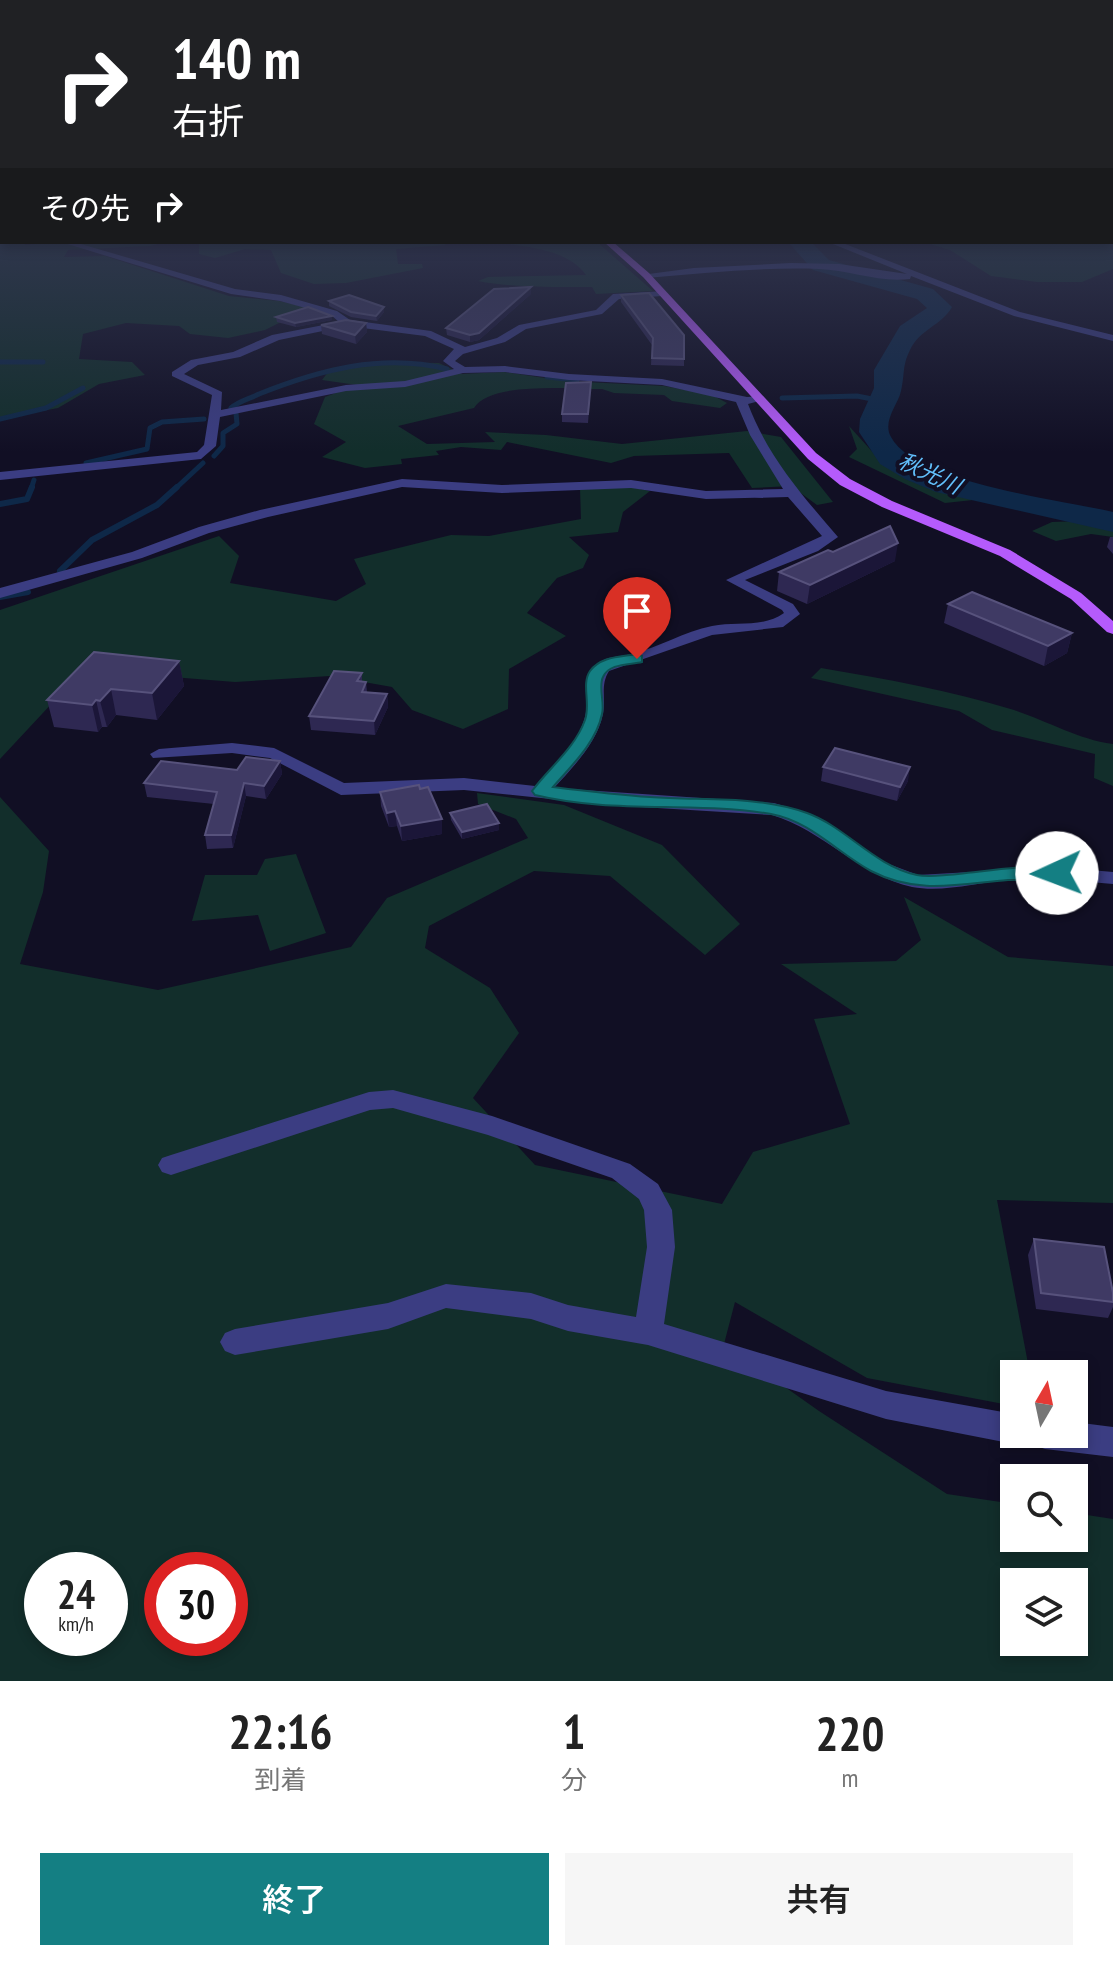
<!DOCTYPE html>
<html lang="ja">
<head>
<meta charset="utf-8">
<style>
	body { margin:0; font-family:"PT Sans Narrow","Noto Sans JP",sans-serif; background:#f6f6f6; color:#222; height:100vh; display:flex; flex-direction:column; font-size:30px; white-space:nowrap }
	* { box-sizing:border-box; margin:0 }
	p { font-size:26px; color:#767676 }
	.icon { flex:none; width:44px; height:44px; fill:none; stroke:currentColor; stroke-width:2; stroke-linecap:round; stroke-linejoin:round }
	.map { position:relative; height:1681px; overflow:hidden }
	.sheet { display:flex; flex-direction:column; background:#fff; flex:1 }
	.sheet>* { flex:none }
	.top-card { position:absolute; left:0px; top:0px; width:1114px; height:244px; box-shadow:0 4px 12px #0003; background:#202124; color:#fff; overflow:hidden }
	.needle { width:52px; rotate:9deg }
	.controls { position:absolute; left:1000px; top:1360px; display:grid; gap:16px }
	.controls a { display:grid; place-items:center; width:88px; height:88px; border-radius:0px; background:#fff; box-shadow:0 4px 12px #0003; font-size:40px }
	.speed { position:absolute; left:24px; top:1552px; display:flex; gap:16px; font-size:40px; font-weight:700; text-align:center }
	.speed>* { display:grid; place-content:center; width:104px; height:104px; border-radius:50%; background:#fff; box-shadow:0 4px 12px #0003; line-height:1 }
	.speed small { font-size:20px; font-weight:400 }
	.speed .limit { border:12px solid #d22; background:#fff; color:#111 }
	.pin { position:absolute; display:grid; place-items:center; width:68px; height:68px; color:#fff; margin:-82px -34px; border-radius:50% 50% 50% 0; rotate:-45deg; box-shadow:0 0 8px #0007 }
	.pin .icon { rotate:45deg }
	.me { position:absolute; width:88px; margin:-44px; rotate:268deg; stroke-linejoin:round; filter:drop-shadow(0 0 6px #0008) }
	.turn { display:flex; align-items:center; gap:28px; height:168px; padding:0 40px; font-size:36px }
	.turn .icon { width:104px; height:104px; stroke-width:2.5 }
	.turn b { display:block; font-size:56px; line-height:68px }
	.then { display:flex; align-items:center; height:76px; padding:0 40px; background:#0003; gap:16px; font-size:30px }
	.eta { display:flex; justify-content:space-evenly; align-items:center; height:136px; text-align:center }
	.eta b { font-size:48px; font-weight:600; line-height:56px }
	.button { display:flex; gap:16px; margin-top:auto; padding:16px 40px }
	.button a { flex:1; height:92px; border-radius:0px; background:#147f83; color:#fff; font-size:32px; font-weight:600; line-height:92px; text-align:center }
	.button a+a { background:#f6f6f6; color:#222 }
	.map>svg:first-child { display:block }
	.green { fill:#122e2b; fill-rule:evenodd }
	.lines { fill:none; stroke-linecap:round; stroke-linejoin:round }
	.stream-far1 { stroke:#0e2848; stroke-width:5 }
	.stream { stroke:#0e2848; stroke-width:6 }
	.river { fill:#0e2848; fill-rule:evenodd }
	.minor { fill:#3b3d82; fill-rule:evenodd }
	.major { fill:#b55bfc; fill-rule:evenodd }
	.wall { fill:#2e2852 }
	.shaded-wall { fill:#1b1638 }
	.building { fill:#3f3a64; stroke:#57527c; stroke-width:2 }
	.route { fill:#147f83; stroke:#0d5355; stroke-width:2 }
	.labels { text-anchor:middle; stroke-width:8; stroke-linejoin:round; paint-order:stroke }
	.far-water-label { font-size:22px; font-style:italic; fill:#62c0fc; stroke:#110f24 }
</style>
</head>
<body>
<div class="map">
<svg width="1113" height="1681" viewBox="0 0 1113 1681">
	<rect width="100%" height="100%" fill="#110f24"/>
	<path class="green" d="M1113 217V269L1082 282H1037L991 276 950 250 923 242H1112Z
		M0 223 2 242H26L25 245 56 242H166L150 246 68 250 64 257 105 256 229 296 279 301 309 308 265 330 228 338 190 334 179 326 126 323 83 334 79 359 132 362 145 375 99 384 58 408 0 419Z
		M193 242H442L446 245 396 249 398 264H422L423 268 346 283 314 284 281 273 271 250 245 249 215 258 199 254V243Z
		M495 242H597L653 291 596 294 592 287C554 287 514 288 478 281L488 277 586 275C566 248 526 247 495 242Z
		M379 362 439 363 462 374 504 372 565 381 664 386 712 395 727 403 720 408 672 401 664 395 614 393 602 389C572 389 490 381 474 408L398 426 427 444 495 442 485 432 546 435 622 444 747 431 781 437 833 502 817 505 791 486 752 488 729 453 634 456 611 463 507 442 501 450 461 447 436 451 439 455 401 459 402 464 365 468 322 457 346 442 314 424 325 397 357 385 322 380 331 368Z
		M849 426 878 458 925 483 973 500 945 503 849 457 857 449Z
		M620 485 650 491 623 512 618 532 569 537 589 555 583 568 557 578 527 613 566 636 509 669 508 709 463 729 412 710 392 687 330 676 235 682 83 670 0 759V610L219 536 239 556 230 583 336 601 366 584 354 559 451 535 489 536 581 519 580 488Z
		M1082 521 1113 530V537L1091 534 1056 541 1032 531 1052 522Z
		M821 668C886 679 952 691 1014 710 1048 721 1077 739 1113 744V786L1094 778 1095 754 992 730 959 711 811 678Z
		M477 793 564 805 662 845 740 924 705 955 610 876 534 871 429 926 425 948 490 988 519 1033 473 1098 535 1165 722 1204 753 1152 850 1124 814 1019 857 1014 781 964 896 961 921 940 904 897 1008 957 1113 966V1203L997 1200 1030 1374H1014V1406L867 1378 735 1302 724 1344 819 1411 947 1494 1014 1504V1538H1074V1513L1113 1519V1681H0V797L49 851 43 892 20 964 158 990 351 947 387 898 528 838 516 819 478 804ZM42 1570H110V1638H42ZM162 1570H230V1638H162ZM1014 1582H1074V1642H1014Z
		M296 854 326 933 270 951 258 915 192 921 205 875H257L265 859Z"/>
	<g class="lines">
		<path class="stream-far1" d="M0 362H43
			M547 377 577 380
			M782 398 857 396 882 401
			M231 408C239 401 249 399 259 394 319 370 382 353 447 369
			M0 419 46 408 83 388
			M214 456 223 446V433L237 424 236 413
			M86 463 147 449 150 428 162 422 204 419
			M31 489 34 480
			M175 489 203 463"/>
		<path class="stream" d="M0 504 27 499 32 487
			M60 571 92 540 157 505 177 487
			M0 597 28 592"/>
		<path class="river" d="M788 242H811L829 260 933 289 952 307C941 326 920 329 910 350 902 366 905 374 901 391 898 405 882 421 891 437 915 483 1063 500 1113 512V532L936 492 905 479 880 464 859 432 860 419 874 388V370L900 326 927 308 917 299 813 270Z"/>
		<path class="minor" d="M61 242H74L235 289 281 295 337 311 350 320 431 331 465 347 497 338 519 325 596 310 613 294 665 291 662 296 619 299 602 314 526 329 505 342 463 354 455 361 465 367 505 366 569 374 662 379 747 397 763 396V400L748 404C768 457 802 495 838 537L818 551 745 580 793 604 800 614 783 627 712 635 609 671C600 685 606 699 603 714 597 743 573 767 554 788L774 803 811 814 886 863 918 875 1057 867 1113 872V884C1078 881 1044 878 1009 880 978 882 944 893 912 887 860 876 823 830 772 815L608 805 464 790 341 795 270 758 232 753 153 758 150 754 159 749 232 743 274 748 344 783 464 778 535 786C554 765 578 744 585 717 590 699 581 678 597 664 606 656 620 657 631 654 659 648 684 631 712 626 736 621 764 628 784 613L782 610 726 580 822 536 788 497 706 499 631 488 502 493 402 487 268 517 209 533 142 558 0 598V588L132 552 199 527 260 510 402 479 502 485 631 480 706 491 783 489 750 435 736 402 662 385 569 380 505 372 463 373 405 387 346 391 220 417 216 446 201 459 0 480V472L197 452 204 445 212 395 172 376V372L191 360 233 352 272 335 339 322 331 315 280 301 231 294ZM347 326 425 336 454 349 443 361 454 369 405 381 346 385 221 410 222 392 184 374 198 365 240 357 279 340Z
			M828 242H840L1020 312 1113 335V341L1014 316 911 276 910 279C880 283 849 270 819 269 761 267 703 273 646 278L641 275 694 268 791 263 839 264 907 274Z
			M393 1090 492 1116 630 1164 658 1184 672 1210 675 1247 664 1324 886 1391 1014 1414V1434H1027L1025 1439 1014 1444 886 1419 648 1345 568 1331 531 1319 446 1308 388 1329 235 1355 225 1351 220 1342 225 1333 235 1329 388 1303 446 1284 531 1293 568 1305 636 1317 647 1247 644 1210 639 1199 612 1178 488 1135 393 1108 370 1110 171 1175 162 1172 158 1165 162 1158 171 1155 369 1092Z
			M1074 1422 1113 1427V1457L1045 1449 1034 1445 1029 1434H1074Z"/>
		<path class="major" d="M604 242H613L649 273 816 453 850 479 892 501 1010 550 1081 593 1113 621V634L1107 632 1071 599 1000 556 882 507 840 485 808 459 643 277Z"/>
	</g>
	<path class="wall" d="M531 294 479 340 470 342 447 335 446 328Z
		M621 295 684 359V366L651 365 652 345 621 302Z
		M329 301 384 312 377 321 351 317 329 306Z
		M276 317 332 320 296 327 277 322Z
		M366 323 367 332 356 344 322 334 321 325Z
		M591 382 588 423 562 422V414Z
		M1110 537H1113V554L1107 547Z
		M833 552 895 561 807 604 777 591 779 572Z
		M948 604 1072 633 1067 653 1044 666 944 623Z
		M179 661 184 686 157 720 116 715 107 727H102L98 732 54 727 47 700Z
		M362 673V682H366L367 692 387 694 388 707 375 735 311 730 309 716Z
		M280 761 282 774 266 799 246 796 233 848 207 849 205 835 214 804 147 797 144 783 237 770Z
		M823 767 908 781 897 801 821 781Z
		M380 792 442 834 402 841 397 826 389 827 381 806Z
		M450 813 499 823V830L462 839 451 820Z
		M1034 1239 1113 1293V1307L1108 1318 1036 1309 1028 1255Z"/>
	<path class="shaded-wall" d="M531 287V294L479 340 470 342V335Z
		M384 307V312L377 321 376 316Z
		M332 316V320L296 327 295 323Z
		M366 323 367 332 356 344 355 335Z
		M898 543 895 561 807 604 810 585Z
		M1072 633 1067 653 1044 666 1048 646Z
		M179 661 184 686 157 720 152 693Z
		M111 689 116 715 107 727 100 701Z
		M387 694 388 707 375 735 374 721Z
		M96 700 102 727 98 732 92 705Z
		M280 761 282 774 266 799 264 786Z
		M910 767 908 781 897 801 900 787Z
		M244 783 246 796 233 848 231 835Z
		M395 811 397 826 389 827 387 813Z
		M442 819V834L402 841 401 826Z
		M499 823V830L462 839V832Z"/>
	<path class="building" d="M531 287 479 333 470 335 446 328 494 289Z
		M649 293 684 335V359L652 358 653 338 621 295Z
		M349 295 384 307 376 316 351 312 329 301Z
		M308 307 332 316 295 323 276 317Z
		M346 320 366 323 355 335 321 325Z
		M591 382 588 414H562L566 383Z
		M890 526 898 543 810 585 779 572 828 550 833 552Z
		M972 592 1072 633 1048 646 948 604Z
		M94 652 179 661 152 693 111 689 100 701 96 700 92 705 47 700Z
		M334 671 362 673 357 681 366 682 362 692 387 694 374 721 309 716Z
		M835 748 910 767 900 787 823 767Z
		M246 757 280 761 264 786 244 783 231 835H205L217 792 144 783 161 761 237 770Z
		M419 785 420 789 428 787 442 819 401 826 395 811 387 813 380 792Z
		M487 804 499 823 462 832 450 813Z
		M1034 1239 1104 1247 1113 1293V1302L1041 1293Z"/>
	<linearGradient id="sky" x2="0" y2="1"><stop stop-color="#090814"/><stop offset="0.48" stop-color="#323750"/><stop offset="1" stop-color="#323750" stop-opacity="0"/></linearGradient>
	<rect width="1113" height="452" fill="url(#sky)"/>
	<path class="route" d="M637 654 642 656V662C630 665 609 663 603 677 598 687 605 703 602 714 596 743 571 766 553 787 585 791 618 795 650 797 703 801 756 795 807 813 846 827 874 866 917 875 947 881 1051 855 1067 873 1056 885 1024 879 1008 880 959 884 917 895 871 871 838 853 810 821 771 814 694 801 612 814 535 795L532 791C549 768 575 748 585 720 591 704 581 684 590 671 601 656 621 657 637 654Z"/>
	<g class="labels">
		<g class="far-water-label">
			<text transform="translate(930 473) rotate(25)" y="8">秋光川</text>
		</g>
	</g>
</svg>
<div class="controls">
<a><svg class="needle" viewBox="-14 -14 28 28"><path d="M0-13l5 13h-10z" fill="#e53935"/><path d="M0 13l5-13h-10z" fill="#767676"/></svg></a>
<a><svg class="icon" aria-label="search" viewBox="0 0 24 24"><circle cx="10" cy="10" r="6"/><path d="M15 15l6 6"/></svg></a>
<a><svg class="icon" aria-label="layers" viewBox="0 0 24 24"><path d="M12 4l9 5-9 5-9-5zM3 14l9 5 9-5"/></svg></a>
</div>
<div class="speed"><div>24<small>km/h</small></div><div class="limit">30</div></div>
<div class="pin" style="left:637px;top:659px;background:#d93025"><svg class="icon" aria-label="arrive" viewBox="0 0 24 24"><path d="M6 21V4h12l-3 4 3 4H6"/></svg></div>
<svg class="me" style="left:1057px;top:873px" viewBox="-20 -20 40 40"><circle r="19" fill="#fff"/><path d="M0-13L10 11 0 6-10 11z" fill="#147f83"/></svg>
<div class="top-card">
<div class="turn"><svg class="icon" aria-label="right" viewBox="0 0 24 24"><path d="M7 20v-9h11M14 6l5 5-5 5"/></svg><div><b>140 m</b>右折</div></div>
<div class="then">その先<svg class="icon" aria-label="right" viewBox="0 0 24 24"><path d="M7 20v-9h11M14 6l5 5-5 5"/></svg></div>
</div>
</div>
<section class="sheet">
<div class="eta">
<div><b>22:16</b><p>到着</p></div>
<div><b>1</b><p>分</p></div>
<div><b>220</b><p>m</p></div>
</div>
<div class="button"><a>終了</a><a>共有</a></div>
</section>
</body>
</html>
